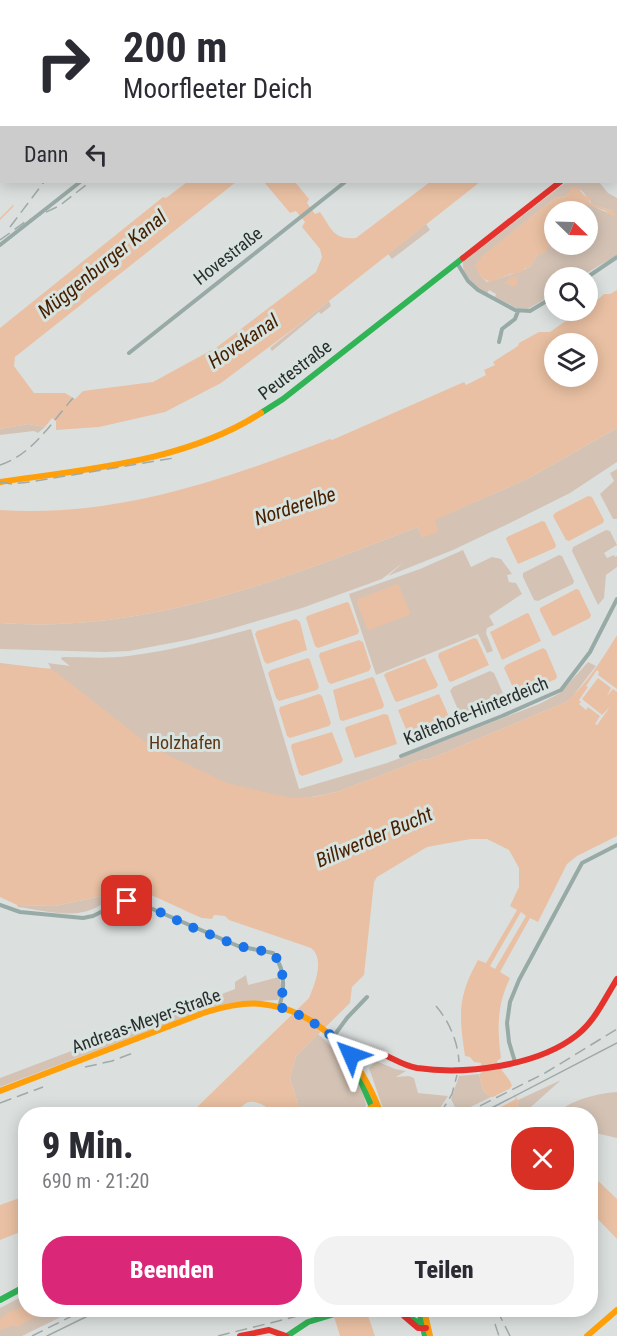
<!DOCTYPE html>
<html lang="de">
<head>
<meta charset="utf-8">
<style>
	body { margin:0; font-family:"Roboto Condensed",sans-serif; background:#f2f2f3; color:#2b2b33; height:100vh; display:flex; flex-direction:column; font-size:22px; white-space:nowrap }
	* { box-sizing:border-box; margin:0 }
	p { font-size:20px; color:#7c7c81 }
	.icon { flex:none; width:33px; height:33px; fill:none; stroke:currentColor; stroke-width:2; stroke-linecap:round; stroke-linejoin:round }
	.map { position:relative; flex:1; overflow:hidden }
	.panel { position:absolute; left:18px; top:1107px; width:580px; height:210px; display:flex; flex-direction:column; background:#fff; border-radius:24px; box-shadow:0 3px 15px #0003 }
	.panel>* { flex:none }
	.guide { position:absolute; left:0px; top:0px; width:618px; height:183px; box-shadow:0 3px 15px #0003; background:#fff; color:#2b2b33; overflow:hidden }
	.needle { width:39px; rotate:113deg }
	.fabs { position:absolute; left:544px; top:201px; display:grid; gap:12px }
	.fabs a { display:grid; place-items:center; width:54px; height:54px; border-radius:50%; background:#fff; box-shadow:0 3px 15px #0003; font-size:30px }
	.pin { position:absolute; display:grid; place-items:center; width:51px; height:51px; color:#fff; margin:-26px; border-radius:12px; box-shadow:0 3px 9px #0006 }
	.me { position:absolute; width:66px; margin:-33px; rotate:313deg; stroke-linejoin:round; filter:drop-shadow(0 0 4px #0008) }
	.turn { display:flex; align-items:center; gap:21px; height:126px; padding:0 24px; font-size:27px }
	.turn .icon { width:78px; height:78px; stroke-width:2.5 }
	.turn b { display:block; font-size:42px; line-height:51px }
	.then { display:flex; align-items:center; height:57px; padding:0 24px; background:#0003; gap:12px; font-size:22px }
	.round { display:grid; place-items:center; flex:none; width:63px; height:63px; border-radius:24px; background:#f2f2f3 }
	.summary { display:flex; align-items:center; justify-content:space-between; height:102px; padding:0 24px }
	h1 { font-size:36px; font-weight:800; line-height:45px }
	.action { display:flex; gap:12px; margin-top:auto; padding:12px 24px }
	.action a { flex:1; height:69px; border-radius:24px; background:#db2777; color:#fff; font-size:24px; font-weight:800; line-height:69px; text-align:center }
	.action a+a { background:#f2f2f3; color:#2b2b33 }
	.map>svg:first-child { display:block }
	.green { fill:#d4c3b5; fill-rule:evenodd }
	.water { fill:#e9c0a3; fill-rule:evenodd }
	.pier { fill:#dbe0df }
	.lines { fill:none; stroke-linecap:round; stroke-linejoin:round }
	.stream { stroke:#e9c0a3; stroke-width:1.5 }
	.street { stroke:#98aaa6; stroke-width:4 }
	.fast { stroke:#30b455; stroke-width:6 }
	.slow { stroke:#ff9f0a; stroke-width:6 }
	.jam { stroke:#e5322d; stroke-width:6 }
	.tram { stroke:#9fa9a7; stroke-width:1.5 }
	.rail { stroke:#9fa9a7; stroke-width:1.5; stroke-dasharray:12 6; stroke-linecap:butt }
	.route { stroke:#1a73e8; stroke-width:10; stroke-dasharray:0 18 }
	.labels { text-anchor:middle; stroke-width:6; stroke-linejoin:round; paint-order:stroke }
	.street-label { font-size:18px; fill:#2a2e2d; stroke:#d8e3e0 }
	.park-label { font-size:18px; fill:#5c3515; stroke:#d8e3e0 }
	.water-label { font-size:20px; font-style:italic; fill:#472100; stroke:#d8e3e0 }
</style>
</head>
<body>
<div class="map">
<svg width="617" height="1336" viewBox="0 0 617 1336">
	<rect width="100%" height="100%" fill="#dbe0df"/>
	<path class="green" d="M566 182H599L608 193 617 198V255L580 277 555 278V293L528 309 516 308 495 297 496 294 489 290 487 294C476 288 461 275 463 262ZM571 189 581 190 590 200 591 204 613 211 611 214 587 204 572 201 573 205 583 208 584 211 588 212V244L556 245 552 249 547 245V250L538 254C536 257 533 264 531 266 529 269 492 281 487 282 480 276 478 272 477 263L482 259 483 256 555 198 566 196Z
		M426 224 430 230 392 259 388 254Z
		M329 301 331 306 321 314 319 312 272 351 270 348Z
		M28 424 45 427 38 433 34 431 0 435V429Z
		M617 428V462L570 493 512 522 453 550 388 576 404 562 382 579 302 608 220 632 187 640 129 651 105 652 0 649V623C147 634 283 579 418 527L422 537 434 520 529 478Z
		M617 469V519H613L600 494 614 481 610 473Z
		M606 530 610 531 617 545 604 553 607 558 614 555 615 557 617 556V567L606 575 604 598 598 605 572 551 573 547Z
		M463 550 471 567 492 557 501 559 512 574 507 575 509 582 516 583 522 594 489 616 494 625 487 628 486 633 493 651 487 653 478 634 376 675 349 594 420 569Z
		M559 555 562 556 574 581 573 584 538 601 534 600 523 577V573Z
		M251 629 299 789 387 763 539 704 560 693 588 662 596 666 573 696 566 702 430 759 421 760 337 792 301 799 0 814V663L49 669 51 668 48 663 70 666 61 659 62 657C84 657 106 659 128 656 169 651 211 640 251 629Z
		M490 671 494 673 506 700 504 704 467 720 462 719 450 691 453 687Z
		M116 893C110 898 104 904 97 907 74 920 42 910 18 907L17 905 55 906Z
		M246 975 248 985 279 977 282 988 278 1000 237 1002 214 1006 0 1087V1078L235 989V982Z
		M318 1034C336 1049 364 1082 366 1106L357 1114H301L290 1078 296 1056Z
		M376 1061 395 1069 406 1071 396 1077 409 1076 414 1078 418 1093 448 1096 436 1114H385L369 1068Z
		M479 1074 483 1090 491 1097 458 1113 451 1099 459 1076Z
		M561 1080 523 1114 517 1106 518 1100Z
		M617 1092V1138L591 1132V1114H565V1107C579 1098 601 1093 617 1092Z
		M25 1295 26 1310H75L22 1336H0V1308Z"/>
	<path class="water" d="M187 182H236L15 357 14 366 34 393H65L75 399 83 391 153 382 217 347 316 272 322 257 320 249 302 227 305 222 296 211 290 213 264 182H295L309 199 307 203 315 214 320 212C332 229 333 240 356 238L430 182H480L296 327 221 383 165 412 99 427 56 430V421L52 418 45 427 28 424 0 429V328L163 197 166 198Z
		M572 187 578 188 584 195 592 199 589 201 591 204 613 211 616 215 613 216 604 210 572 201 573 205 583 208 584 211 555 212V246L552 249 547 245V251L544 253 538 254 532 265 527 269 526 268 520 273 509 274 510 277 515 276 518 279 516 286 512 287 509 284 504 283 510 278 508 275 490 282 482 278 475 266 482 256 555 198 566 196Z
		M617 290V428L529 478 435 520 438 532 422 538 418 527C283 579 147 634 0 623V510C115 518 223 480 330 439L332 440 464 382 466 385 486 375 484 370 495 365 493 362 518 346 519 343 539 332H550L570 318 575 319 585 313V311L588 310V308L604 294H610ZM555 344H588V376H555Z
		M588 496 592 497 604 520 603 523 569 541 566 540 553 516 555 513Z
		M542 521 545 522 556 545 555 548 518 564 506 539 507 537Z
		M397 584 399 586 410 613 409 615 369 630 367 628 357 602 358 599Z
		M576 589 579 590 591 615 590 618 554 636 552 635 540 611V608Z
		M347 602 349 603 359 631 358 634 318 648 315 646 306 618 307 616Z
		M527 613 529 614 541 641 502 660 490 632Z
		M296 619 300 622 307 650 267 664 264 661 255 634 257 631Z
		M617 635V836L577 856 567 864 538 922 530 918 500 972 510 978C497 1005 497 1028 501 1058L497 1061C500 1071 509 1076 512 1086L510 1088 518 1100 517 1107 524 1114H497L502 1112 494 1097H491L483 1090 479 1074 484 1071 482 1070 481 1063 474 1062 470 1057 465 1056C459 1015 457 998 478 960L486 963 517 910 510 906 519 887V868L509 850 487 839H471L427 847 377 877 374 882 364 975 352 987 350 1003 296 1056 290 1078 301 1114H268L265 1106C249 1098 246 1102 234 1114H190L309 998C315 984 325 959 311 948L229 920 225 916 214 915 212 919 202 918C180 909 155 895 134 889L55 906 17 905 0 897V664L52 669 153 748 227 783 269 793 292 798 313 797 337 792 421 760 430 759 566 702C586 685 603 658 617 635ZM521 912 526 916 495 969 490 966Z
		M474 638 477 639 489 665 451 682 449 681 438 656 439 653Z
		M359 640 363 642 371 667 369 671 331 684 328 682 319 656 320 653Z
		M543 648 546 650 557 676 556 679 519 695 516 694 504 668 506 665Z
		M308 658 310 660 319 687 317 690 279 701 276 698 268 673 271 670Z
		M425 658 438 685 436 688 397 702 395 701 384 675 386 673Z
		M372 677 374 678 384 705 383 708 343 721 340 720 333 690Z
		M319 694 322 696 331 723 329 726 290 738 287 736 279 710 280 707Z
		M439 694 451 721V723L410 739 398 710Z
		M384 714 388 715 397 744 355 758 345 729 346 727Z
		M332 732 343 760 341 763 302 776 299 774 291 747 292 744Z
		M591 1174 617 1199V1239L591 1212Z
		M25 1196V1230L0 1240V1205Z
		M25 1306 26 1310H50L16 1327 13 1325 0 1330V1319L9 1312Z
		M332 1310H366L375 1336H340Z"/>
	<path class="pier" d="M597 670 599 672 598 675 617 689V692L613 689 607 696 611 688 598 678 582 699 602 715 610 707 597 725 595 724 600 716 588 707 586 710 579 704 581 702 579 700 588 687 586 686Z
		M511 1088 516 1099 499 1108 493 1097Z"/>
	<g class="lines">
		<path class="stream" d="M187 2 189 0
			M240 2 241 0
			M0 154 2 153
			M0 158 2 157
			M0 219 13 206"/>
		<path class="street" d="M572 2 573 0
			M0 245 80 182
			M457 263 468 281 478 290 515 310 530 311 555 296
			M586 278 617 257
			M499 342 502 329 515 319 518 311
			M129 353 345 182
			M401 756 502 716 561 690 590 652 617 599
			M0 905 20 912 83 918 93 916 119 903 134 901 238 946 273 953C285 969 285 989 279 1007
			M333 1037 347 1018 367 997
			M515 1062 509 1042 507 1023 510 1002 519 980 582 863 617 845"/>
		<path class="fast" d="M261 413 283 399 463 258
			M333 1038 334 1044 359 1077 375 1114
			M356 1065 369 1057 380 1056
			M0 1300 26 1286
			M396 1310 423 1325
			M419 1310 425 1336
			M287 1336 308 1322 348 1310"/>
		<path class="slow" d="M195 2 197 0
			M0 482C87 469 185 462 261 413
			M352 1060 356 1056 370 1052
			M0 1091 206 1012C223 1007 243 1002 261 1004 322 1010 361 1060 381 1114
			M361 1114 374 1106
			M424 1310 430 1336
			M587 1336 617 1310"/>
		<path class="jam" d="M616 137 617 136
			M0 166 2 165
			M463 258 560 182
			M347 1051C353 1050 359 1048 365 1049 384 1051 399 1065 417 1068 466 1075 538 1066 577 1035 595 1021 605 998 617 979
			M404 1316 418 1328H426
			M240 1336 269 1330 286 1336"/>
		<path class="tram" d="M480 1114 617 1043
			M47 1336 100 1310"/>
		<path class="rail" d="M217 2 218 0
			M318 2 320 0
			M357 2 359 0
			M0 122 2 123
			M0 137 2 139
			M10 227 44 182
			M0 240 25 222 59 206 90 182
			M0 465C32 455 52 422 73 398
			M0 482 12 484 30 482 174 458
			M436 1006C449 1021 458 1042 459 1062
			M85 1067 112 1061 133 1053
			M0 1103 43 1087
			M440 1114 452 1094 457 1075
			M464 1114 545 1073 617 1029
			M497 1310 510 1336
			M495 1324 499 1336
			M32 1336 84 1310
			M218 1336 318 1311"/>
	</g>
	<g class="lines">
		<path class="route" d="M127 901 141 903 189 926 238 946 273 953C285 968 285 989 279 1007 307 1016 332 1033 351 1055"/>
	</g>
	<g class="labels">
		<g class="street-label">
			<text transform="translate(228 256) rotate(-38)" y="6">Hovestraße</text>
			<text transform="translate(295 370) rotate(-37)" y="6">Peutestraße</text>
			<text transform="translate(476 711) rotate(-22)" y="6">Kaltehofe-Hinterdeich</text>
			<text transform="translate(146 1021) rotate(-20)" y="6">Andreas-Meyer-Straße</text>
		</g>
		<g class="park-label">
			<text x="185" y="749">Holzhafen</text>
		</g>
		<g class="water-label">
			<text transform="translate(102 264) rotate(-39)" y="7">Müggenburger Kanal</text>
			<text transform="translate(243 341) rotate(-34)" y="7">Hovekanal</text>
			<text transform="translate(295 506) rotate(-18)" y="7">Norderelbe</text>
			<text transform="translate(374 837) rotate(-23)" y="7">Billwerder Bucht</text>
		</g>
	</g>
</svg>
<div class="fabs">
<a><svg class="needle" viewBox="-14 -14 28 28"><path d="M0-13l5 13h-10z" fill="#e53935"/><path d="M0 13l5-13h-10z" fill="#7c7c81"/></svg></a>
<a><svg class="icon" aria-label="search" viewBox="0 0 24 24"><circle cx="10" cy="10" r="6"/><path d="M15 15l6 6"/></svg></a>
<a><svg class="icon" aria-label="layers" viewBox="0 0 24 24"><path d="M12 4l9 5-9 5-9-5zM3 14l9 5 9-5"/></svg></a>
</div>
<div class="pin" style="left:127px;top:901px;background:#d93025"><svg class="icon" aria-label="arrive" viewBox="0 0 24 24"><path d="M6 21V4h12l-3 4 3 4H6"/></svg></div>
<svg class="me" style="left:351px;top:1055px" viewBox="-20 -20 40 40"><path d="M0-17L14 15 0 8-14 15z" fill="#1a73e8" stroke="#fff" stroke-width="4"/></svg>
<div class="guide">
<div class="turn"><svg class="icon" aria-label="right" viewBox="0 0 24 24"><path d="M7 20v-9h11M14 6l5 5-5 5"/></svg><div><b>200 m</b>Moorfleeter Deich</div></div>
<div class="then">Dann<svg class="icon" aria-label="left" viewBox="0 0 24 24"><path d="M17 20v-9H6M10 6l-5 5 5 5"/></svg></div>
</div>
<section class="panel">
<div class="summary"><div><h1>9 Min.</h1><p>690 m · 21:20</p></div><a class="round" style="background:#d93025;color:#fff"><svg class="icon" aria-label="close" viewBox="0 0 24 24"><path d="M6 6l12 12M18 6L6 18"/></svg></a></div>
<div class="action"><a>Beenden</a><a>Teilen</a></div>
</section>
</div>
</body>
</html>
